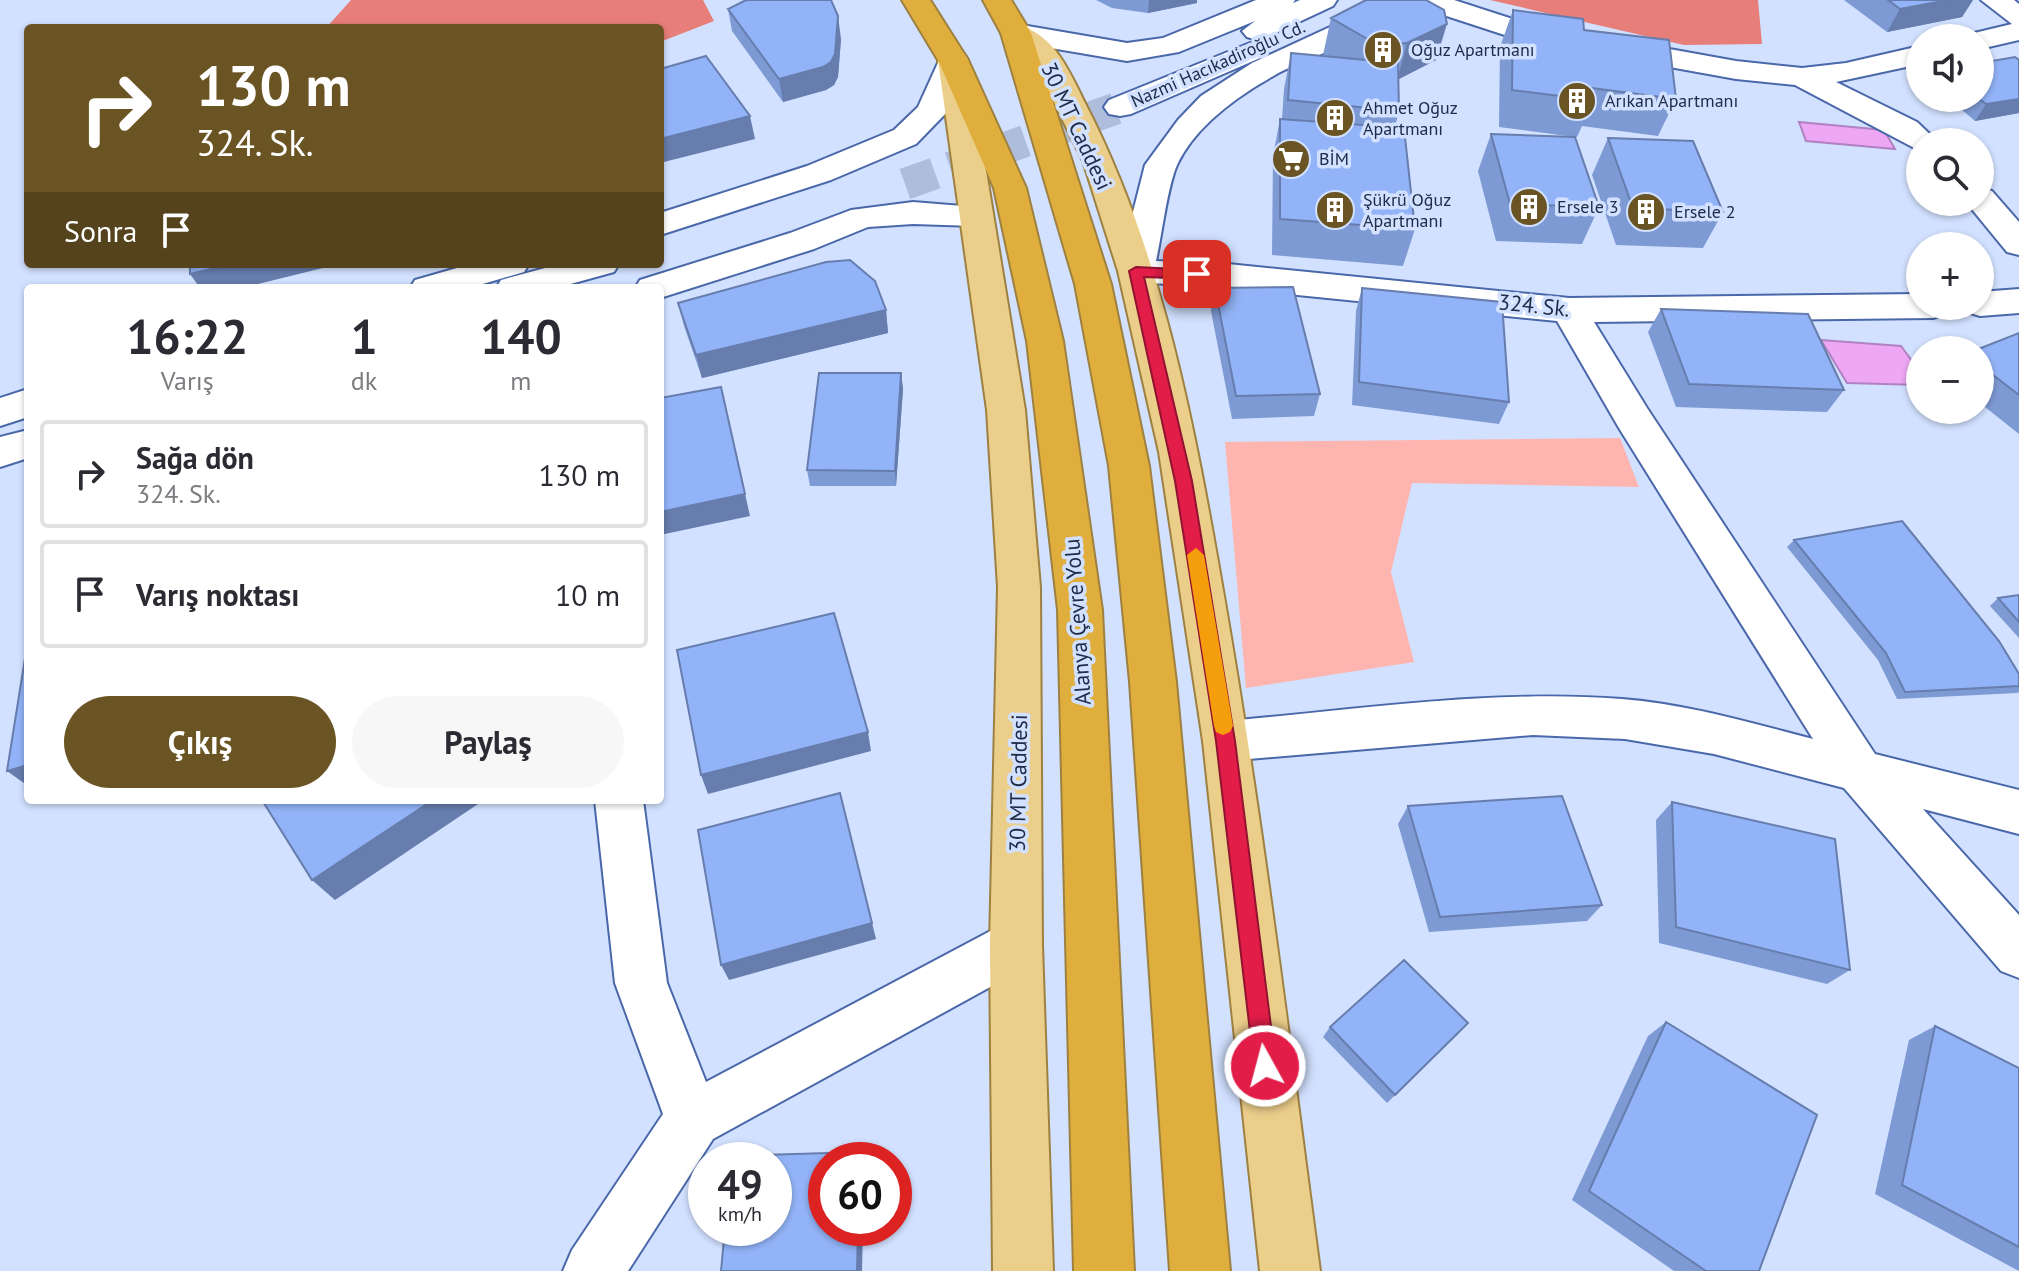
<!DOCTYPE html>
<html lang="tr">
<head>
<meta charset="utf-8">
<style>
	body { margin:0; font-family:"PT Sans",sans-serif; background:#f7f7f7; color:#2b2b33; height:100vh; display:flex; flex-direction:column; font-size:30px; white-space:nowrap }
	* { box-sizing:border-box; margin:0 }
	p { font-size:26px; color:#7c7c81 }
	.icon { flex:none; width:44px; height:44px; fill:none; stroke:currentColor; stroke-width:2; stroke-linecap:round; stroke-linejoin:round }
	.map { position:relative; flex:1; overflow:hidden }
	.panel { position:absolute; left:24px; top:284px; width:640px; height:520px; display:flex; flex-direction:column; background:#fff; border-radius:8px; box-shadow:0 2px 6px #0004 }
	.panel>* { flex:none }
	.banner { position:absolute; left:24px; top:24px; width:640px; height:244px; border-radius:8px; box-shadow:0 2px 6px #0004; background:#6a5423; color:#fff; overflow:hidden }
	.tools { position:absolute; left:1906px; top:24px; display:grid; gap:16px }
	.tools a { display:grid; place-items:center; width:88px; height:88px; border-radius:50%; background:#fff; box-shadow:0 2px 6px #0004; font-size:40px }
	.speed { position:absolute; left:688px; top:1142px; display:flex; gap:16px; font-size:40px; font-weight:700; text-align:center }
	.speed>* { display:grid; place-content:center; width:104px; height:104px; border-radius:50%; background:#fff; box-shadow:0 2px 6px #0004; line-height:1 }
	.speed small { font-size:20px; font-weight:400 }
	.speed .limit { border:12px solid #d22; background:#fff; color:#111 }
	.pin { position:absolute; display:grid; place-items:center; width:68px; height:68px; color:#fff; margin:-34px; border-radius:16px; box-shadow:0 4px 12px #0006 }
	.me { position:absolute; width:88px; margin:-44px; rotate:353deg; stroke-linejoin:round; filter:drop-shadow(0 0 6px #0008) }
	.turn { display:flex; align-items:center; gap:28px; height:168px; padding:0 40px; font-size:36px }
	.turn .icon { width:104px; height:104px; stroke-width:2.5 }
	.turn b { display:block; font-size:56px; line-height:68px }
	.then { display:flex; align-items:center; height:76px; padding:0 40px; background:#0003; gap:16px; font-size:30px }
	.eta { display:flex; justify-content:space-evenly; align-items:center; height:136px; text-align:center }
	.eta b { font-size:48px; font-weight:800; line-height:56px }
	.primary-button { display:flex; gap:16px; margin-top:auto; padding:16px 40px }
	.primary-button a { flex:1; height:92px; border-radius:48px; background:#6a5423; color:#fff; font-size:32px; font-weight:800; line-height:92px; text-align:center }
	.primary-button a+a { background:#f7f7f7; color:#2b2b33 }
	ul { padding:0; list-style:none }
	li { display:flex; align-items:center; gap:24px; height:108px; margin:0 16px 12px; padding:0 24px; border:4px solid #e1e1e2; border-radius:8px }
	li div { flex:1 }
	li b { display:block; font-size:30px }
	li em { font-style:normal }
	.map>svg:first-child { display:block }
	.green { fill:#feb5af }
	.forest { fill:#e87e79 }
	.water { fill:#eea7f4; stroke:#b082c1; stroke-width:2 }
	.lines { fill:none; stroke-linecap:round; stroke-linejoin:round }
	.minor-tunnel { stroke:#aebddb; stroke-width:32; stroke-dasharray:32 16; stroke-linecap:butt }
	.minor-casing { stroke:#4a68a9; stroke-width:4 }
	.major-casing { stroke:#9d8141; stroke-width:4 }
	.highway-casing { stroke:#9d8141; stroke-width:4 }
	.minor { fill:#fff; fill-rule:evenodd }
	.major { fill:#ecce8b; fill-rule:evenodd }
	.highway { fill:#e0ae3d; fill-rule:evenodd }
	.wall { fill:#7e9ad4 }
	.shaded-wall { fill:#667dad }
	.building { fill:#92b3f7; stroke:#667dad; stroke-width:2 }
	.route { fill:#e11d48; stroke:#92132f; stroke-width:2 }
	.slow { fill:#f59e0b }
	.labels { text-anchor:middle; stroke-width:7; stroke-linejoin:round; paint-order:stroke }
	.far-poi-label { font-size:18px; fill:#202d49; stroke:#d2e1ff; text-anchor:start }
	.far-street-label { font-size:18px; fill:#202d49; stroke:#d2e1ff }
	.street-label { font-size:22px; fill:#202d49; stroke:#d2e1ff }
</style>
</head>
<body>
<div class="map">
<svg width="2019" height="1271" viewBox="0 0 2019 1271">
	<rect width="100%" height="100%" fill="#d2e1ff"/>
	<path class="green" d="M1620 438 1639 487 1412 483 1391 572 1414 662 1246 688 1225 442Z"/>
	<path class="forest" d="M351 0H703L714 21 660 42V28H326Z
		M1490 0H1758L1762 44 1684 45Z"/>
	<path class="water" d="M1799 122 1884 130 1895 149 1806 141Z
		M1821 340 1901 346 1920 372V385L1847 383Z"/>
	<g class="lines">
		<path class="minor-tunnel" d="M905 184 1120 107"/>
		<defs>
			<path id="minor" d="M1256 0H1295L1293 3 1300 0H1337L1333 6 1267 37 1257 40 1247 37 1242 31 1255 21 1179 52 1127 61 1016 42 1006 39 1001 33 1006 27 1016 24 1127 43 1163 38Z
				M1369 0H1397C1386 35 1307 57 1275 75 1239 95 1195 126 1177 165 1167 188 1162 235 1156 261L1228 264 1569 298 1920 294V306H1951L1946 314 1933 318 1594 322 1647 408 1875 754 2019 790V834L1923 809 2019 915V978L2001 971 1844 788 1714 754 1625 739 1533 735 1226 761 1210 755 1203 741 1210 727 1226 721C1357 710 1491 689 1622 699 1687 704 1751 723 1813 739L1619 428 1557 321 1228 288 1136 282 1124 279 1118 271 1145 165 1178 120 1201 96 1252 63 1343 21 1367 5Z
				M1412 0H1454L1525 23 1736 61 1802 68 1846 63 1920 46V64L1836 82 1917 122 1938 142H1920V151L1795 85 1736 79 1520 40 1416 6Z
				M1981 0H2014L2019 4V40L1980 49V38H1967L1970 34 2012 24Z
				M1250 43 1260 46 1265 52 1260 58 1131 114 1120 116 1109 114 1104 107 1109 100Z
				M953 51 964 54 968 60 948 111 916 144 831 180 660 235V213L807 166 894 130 918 107 942 54Z
				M1980 188 1992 191 2019 222V255L2007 252 1966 202H1980Z
				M913 202 987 208 992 215 987 222 975 226 913 224 868 227 814 249 660 298V288H635L640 280 790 233 851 210Z
				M471 264H529L524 272 469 288H410L415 280Z
				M560 264H619L614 272 556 288H496L501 280Z
				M2019 289V313L1980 316 1967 312 1963 306H1980V292Z
				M28 389V417L0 426V398Z
				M28 430V458L0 467V437Z
				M595 800H643L667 983 706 1082 998 927 1016 920 1034 927 1042 945 1034 963 713 1139 628 1271H563L572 1250 663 1114 615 983Z"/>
			<path id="major" d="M1016 24C1055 34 1070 73 1086 105 1164 257 1195 429 1224 596 1263 820 1290 1046 1320 1271H1260L1203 741 1159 452 1118 271 1083 161 1034 62 1001 33 1006 27Z
				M953 51 964 54 968 60 1025 410 1040 587 1042 945 1053 1271H993L990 945 998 587 987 410 938 60 942 54Z"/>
			<path id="highway" d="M902 0H930L968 60 1026 188 1063 341 1102 610 1134 1271H1074L1058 610 1027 341 994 188 938 60Z
				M983 0H1011L1031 33 1111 284 1149 466 1176 682 1230 1271H1170L1130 682 1109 466 1075 284 1001 33Z"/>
		</defs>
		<use href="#minor" class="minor-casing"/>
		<use href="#major" class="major-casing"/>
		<use href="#highway" class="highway-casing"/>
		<use href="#minor" class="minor"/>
		<use href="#major" class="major"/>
		<use href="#highway" class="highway"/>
	</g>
	<path class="wall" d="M1096 0H1197V3L1148 13 1112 8Z
		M1366 0 1436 60 1399 79V111L1395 127 1415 229 1403 266 1272 255 1273 156 1280 119H1282L1284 89 1291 53 1325 56 1323 55 1331 18Z
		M1844 0H1973L1962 17 1887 32Z
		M728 9 841 39 838 77 834 85 826 90 783 102 732 31Z
		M1513 10 1584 30 1676 99 1658 136 1582 126 1577 137H1575L1599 207 1582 244 1496 241 1478 171 1491 134 1575 137 1499 127 1500 47Z
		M2019 60V113L1975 121 1948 98H1980Z
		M1608 138 1723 212 1703 248 1616 245 1592 175Z
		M1215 288 1320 394 1314 416 1232 419 1211 311Z
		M1362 288 1509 402 1499 424 1352 405 1356 311Z
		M678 303 886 310 888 333 702 378 684 326Z
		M1661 309 1844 390 1827 412 1676 407 1648 332Z
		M2019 333V434L1980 403V350Z
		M901 373 903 389 896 486H810L807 470Z
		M1794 540 2019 674V692L2017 693 1897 699 1878 660 1787 547Z
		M2019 595V638L1990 606 1998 598Z
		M1672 802 1850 970 1827 984 1659 943 1656 820Z
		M1408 806 1602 905 1587 921 1429 932 1398 824Z
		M1666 1022 1759 1271H1674L1572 1200 1648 1036Z
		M1935 1026 2019 1068V1271L1875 1194 1909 1040Z
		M1330 1027 1459 1033 1387 1103 1323 1037Z"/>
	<path class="shaded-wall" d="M1149 0H1197V3L1148 13Z
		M1948 0H1973L1962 17 1887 32 1900 9Z
		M838 16 841 39 838 77 834 85 826 90 783 102 779 79Z
		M1447 24 1436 60 1397 80 1407 43Z
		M2019 99V113L1975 121 1986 104Z
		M750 116 755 139 660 163V139Z
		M232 264H339L242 288H200L190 274Z
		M886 310 888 333 702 378 696 355Z
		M901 373 903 389 896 486 895 471Z
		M721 387 750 516 660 535V512Z
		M868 732 871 751 708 794 701 775Z
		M28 765V786L7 771Z
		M433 800H484L335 900 312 880Z
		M872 923 876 939 729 980 721 965Z
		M858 1228H863L862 1271H857Z"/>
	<path class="building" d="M746 0H831L838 16 835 54 831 62 823 67 779 79 728 9Z
		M1366 0H1426L1444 10 1447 24 1407 43 1378 45 1331 18Z
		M1888 0H1948L1900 9Z
		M1513 10 1583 19 1584 30 1669 40 1676 99 1591 88 1592 100 1512 90Z
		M1291 53 1398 63 1399 111 1288 100Z
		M706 56 750 116 660 139V69Z
		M2015 57 2019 60V99L1986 104 1978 98H1980V63Z
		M1280 119 1404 128 1415 229 1280 219Z
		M1491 134 1575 137 1599 207 1510 204Z
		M1608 138 1693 141 1723 212 1633 208Z
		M850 260 875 281 886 310 696 355 678 303 826 262Z
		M190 264H232L190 274Z
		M1293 287 1320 394 1236 396 1215 288Z
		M1362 288 1502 302 1509 402 1359 382Z
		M1661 309 1808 314 1844 390 1689 384Z
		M2019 333V395L1980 365V350H1976Z
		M819 373H901L895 471 807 470Z
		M721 387 745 494 660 512V398Z
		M1902 521 1999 641 2019 674V686L1905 692 1886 653 1794 540Z
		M2019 595V622L1998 598Z
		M834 613 868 732 701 775 677 650Z
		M28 651V765L7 771 26 652Z
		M840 793 872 923 721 965 698 830Z
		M1562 796 1602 905 1440 917 1408 806Z
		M262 800H433L312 880Z
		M1672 802 1835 839 1850 970 1676 927Z
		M1404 960 1468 1023 1395 1095 1330 1027Z
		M1666 1022 1817 1115 1759 1271H1706L1589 1191Z
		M1935 1026 2019 1068V1247L1902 1185Z
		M861 1152 860 1160H826V1228H858L857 1271H721L725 1228H774V1160H732V1156Z"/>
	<path class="route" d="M1136 267 1197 270 1204 274 1197 279 1144 277 1192 481 1235 741 1276 1066 1273 1074 1265 1077 1257 1074 1254 1066 1216 741 1175 481 1129 271Z"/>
	<path class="slow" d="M1196 548 1204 555 1233 726 1230 732 1223 735 1216 732 1214 726 1187 555Z"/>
	<defs>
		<symbol id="building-disc" viewBox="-11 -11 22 22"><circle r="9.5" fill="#6a5423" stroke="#d2e1ff"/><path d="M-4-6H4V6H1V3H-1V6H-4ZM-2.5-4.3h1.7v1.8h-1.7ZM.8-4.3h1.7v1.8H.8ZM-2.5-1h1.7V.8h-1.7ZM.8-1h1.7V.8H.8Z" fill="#fff"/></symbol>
		<symbol id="supermarket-disc" viewBox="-11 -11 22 22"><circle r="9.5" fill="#6a5423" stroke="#d2e1ff"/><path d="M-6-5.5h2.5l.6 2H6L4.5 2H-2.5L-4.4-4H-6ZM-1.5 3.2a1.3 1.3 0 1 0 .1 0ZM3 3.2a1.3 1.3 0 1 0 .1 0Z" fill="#fff"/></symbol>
	</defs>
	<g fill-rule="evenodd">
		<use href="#building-disc" x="1361" y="28" width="44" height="44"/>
		<use href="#building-disc" x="1555" y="79" width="44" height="44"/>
		<use href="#building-disc" x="1313" y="96" width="44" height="44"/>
		<use href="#supermarket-disc" x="1269" y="137" width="44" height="44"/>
		<use href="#building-disc" x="1507" y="185" width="44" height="44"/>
		<use href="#building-disc" x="1313" y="188" width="44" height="44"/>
		<use href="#building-disc" x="1624" y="190" width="44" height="44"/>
	</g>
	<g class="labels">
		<g class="far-poi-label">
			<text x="1411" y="56">Oğuz Apartmanı</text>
			<text x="1605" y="107">Arıkan Apartmanı</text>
			<text x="1363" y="114">Ahmet Oğuz<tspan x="1363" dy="21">Apartmanı</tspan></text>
			<text x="1319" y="165">BİM</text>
			<text x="1363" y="206">Şükrü Oğuz<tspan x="1363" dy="21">Apartmanı</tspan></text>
			<text x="1557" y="213">Ersele 3</text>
			<text x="1674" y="218">Ersele 2</text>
		</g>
		<g class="far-street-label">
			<text transform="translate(1218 64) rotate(-24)" y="6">Nazmi Hacıkadiroğlu Cd.</text>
		</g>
		<g class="street-label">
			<text transform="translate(1077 126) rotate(65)" y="8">30 MT Caddesi</text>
			<text transform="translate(1534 305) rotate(6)" y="8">324. Sk.</text>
			<text transform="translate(1077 622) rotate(-94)" y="8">Alanya Çevre Yolu</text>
			<text transform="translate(1018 783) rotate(-89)" y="8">30 MT Caddesi</text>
		</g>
	</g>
</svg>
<div class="tools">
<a><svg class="icon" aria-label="sound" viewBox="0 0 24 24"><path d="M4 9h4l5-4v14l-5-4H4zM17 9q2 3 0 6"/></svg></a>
<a><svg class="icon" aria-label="search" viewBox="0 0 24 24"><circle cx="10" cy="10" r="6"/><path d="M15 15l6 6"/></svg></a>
<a>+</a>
<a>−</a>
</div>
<div class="speed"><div>49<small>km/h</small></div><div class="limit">60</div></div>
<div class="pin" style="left:1197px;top:274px;background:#d93025"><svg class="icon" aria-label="arrive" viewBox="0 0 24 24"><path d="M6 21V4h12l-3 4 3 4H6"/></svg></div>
<svg class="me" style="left:1265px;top:1066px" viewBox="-20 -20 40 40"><circle r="17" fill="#e11d48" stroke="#fff" stroke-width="3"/><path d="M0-11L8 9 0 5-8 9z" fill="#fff"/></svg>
<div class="banner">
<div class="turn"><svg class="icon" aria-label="right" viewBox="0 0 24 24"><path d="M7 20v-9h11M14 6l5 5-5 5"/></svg><div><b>130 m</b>324. Sk.</div></div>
<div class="then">Sonra<svg class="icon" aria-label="arrive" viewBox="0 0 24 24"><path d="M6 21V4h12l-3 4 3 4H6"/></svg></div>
</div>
<section class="panel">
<div class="eta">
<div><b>16:22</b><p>Varış</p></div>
<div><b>1</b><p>dk</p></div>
<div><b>140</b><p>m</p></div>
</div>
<ul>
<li><svg class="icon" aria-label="right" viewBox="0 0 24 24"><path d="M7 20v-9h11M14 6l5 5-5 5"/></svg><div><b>Sağa dön</b><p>324. Sk.</p></div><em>130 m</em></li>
<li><svg class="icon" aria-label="arrive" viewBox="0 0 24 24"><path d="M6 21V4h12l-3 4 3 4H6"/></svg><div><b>Varış noktası</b></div><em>10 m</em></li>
</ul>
<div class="primary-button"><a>Çıkış</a><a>Paylaş</a></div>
</section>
</div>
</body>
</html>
